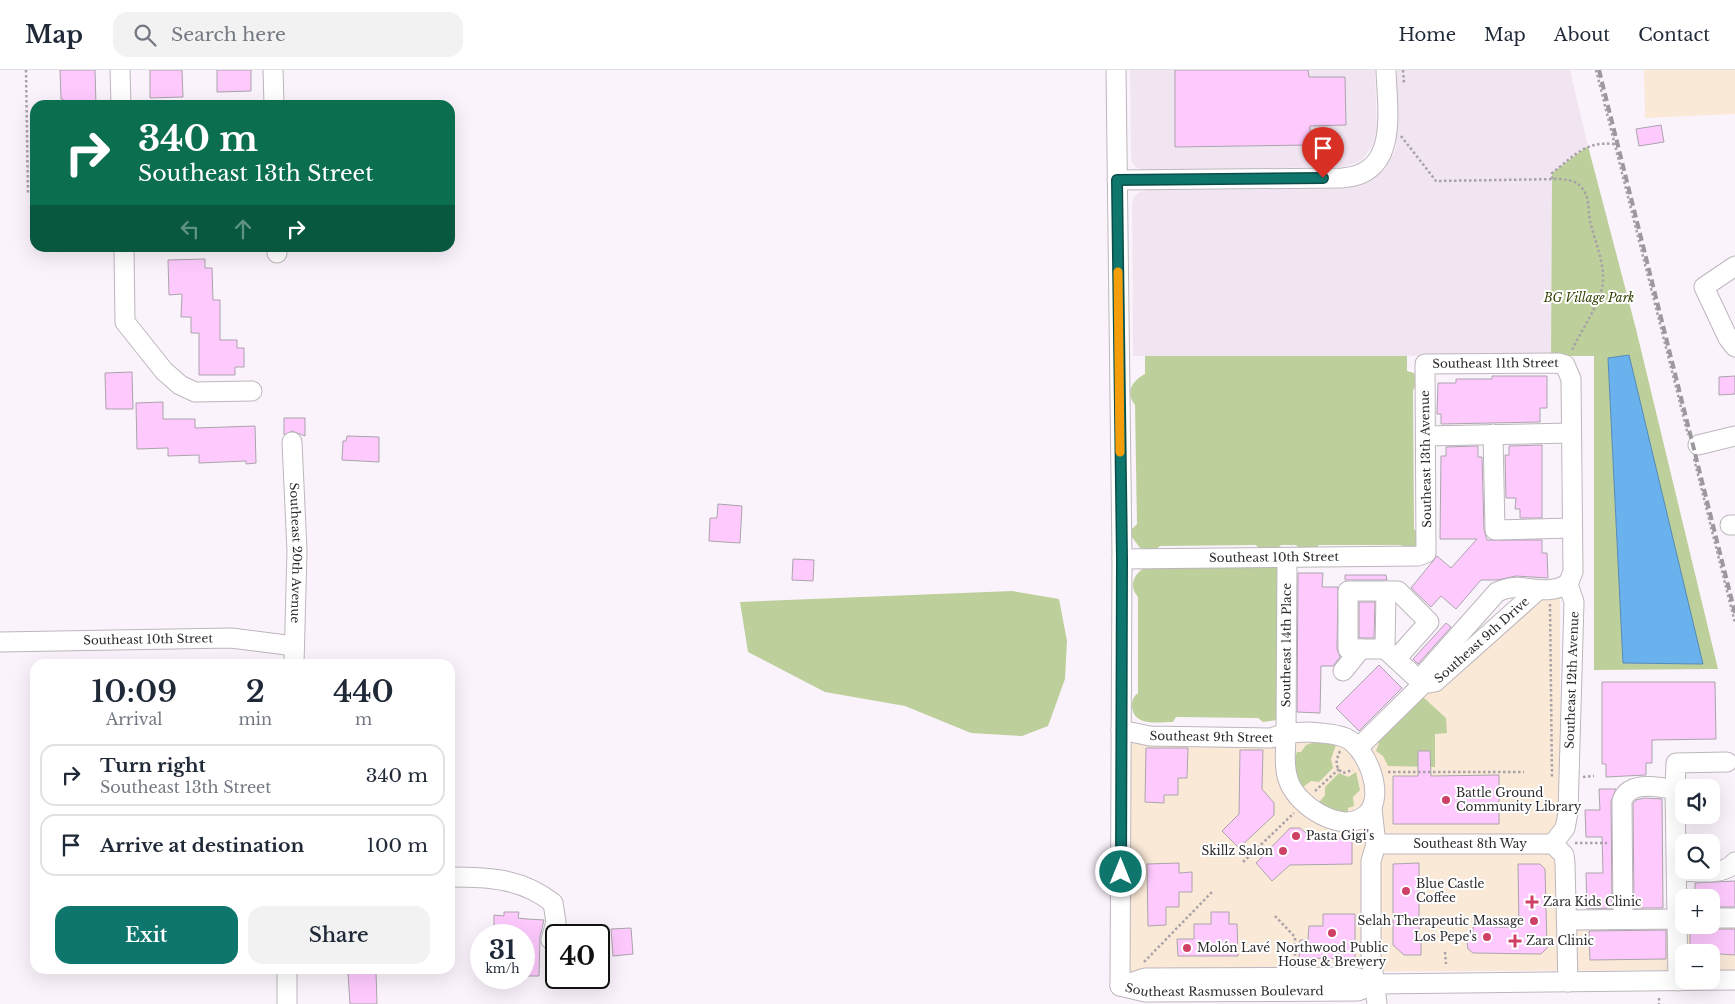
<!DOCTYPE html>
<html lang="en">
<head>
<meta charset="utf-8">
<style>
	body { margin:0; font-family:"Libre Baskerville",serif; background:#f2f2f3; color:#1f2937; height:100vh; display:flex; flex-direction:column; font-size:19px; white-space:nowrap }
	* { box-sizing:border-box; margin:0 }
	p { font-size:16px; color:#747a83 }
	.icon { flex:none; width:28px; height:28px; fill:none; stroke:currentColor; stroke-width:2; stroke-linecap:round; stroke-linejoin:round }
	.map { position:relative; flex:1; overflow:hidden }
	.sheet { position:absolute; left:30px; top:589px; width:425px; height:315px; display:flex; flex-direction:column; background:#fff; border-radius:15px; box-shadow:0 5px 20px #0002 }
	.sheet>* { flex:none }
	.hud { position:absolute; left:30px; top:30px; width:425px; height:152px; border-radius:15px; box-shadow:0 5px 20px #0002; background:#0b6e4f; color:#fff; overflow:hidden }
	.tools { position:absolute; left:1675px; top:709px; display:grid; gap:10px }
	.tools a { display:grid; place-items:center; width:45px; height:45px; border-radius:10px; background:#fff; box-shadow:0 5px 20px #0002; font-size:25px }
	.speed { position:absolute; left:470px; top:854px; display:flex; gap:10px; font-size:25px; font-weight:700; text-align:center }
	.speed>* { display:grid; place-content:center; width:65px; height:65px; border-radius:50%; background:#fff; box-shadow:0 5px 20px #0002; line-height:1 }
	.speed small { font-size:12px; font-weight:400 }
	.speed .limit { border:2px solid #111; border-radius:8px; background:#fff; color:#111 }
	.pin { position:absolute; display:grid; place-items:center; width:42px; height:42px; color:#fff; margin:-51px -21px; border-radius:50% 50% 50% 0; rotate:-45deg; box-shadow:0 0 5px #0007 }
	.pin .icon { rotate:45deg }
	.me { position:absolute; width:55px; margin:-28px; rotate:0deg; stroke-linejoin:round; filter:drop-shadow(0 0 4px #0008) }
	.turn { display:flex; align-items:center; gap:18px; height:105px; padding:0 25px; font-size:22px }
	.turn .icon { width:65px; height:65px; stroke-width:2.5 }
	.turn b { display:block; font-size:35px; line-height:42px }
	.lanes { display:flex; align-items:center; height:48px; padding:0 25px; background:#0003; justify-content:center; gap:25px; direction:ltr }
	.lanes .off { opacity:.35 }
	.eta { display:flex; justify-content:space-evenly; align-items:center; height:85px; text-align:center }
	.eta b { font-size:30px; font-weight:600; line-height:35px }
	.primary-button { display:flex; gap:10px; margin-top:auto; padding:10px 25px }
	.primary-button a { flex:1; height:58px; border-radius:15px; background:#0f766e; color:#fff; font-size:20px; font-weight:600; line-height:58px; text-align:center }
	.primary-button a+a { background:#f2f2f3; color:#1f2937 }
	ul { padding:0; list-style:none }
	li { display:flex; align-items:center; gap:15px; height:62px; margin:0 10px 8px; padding:0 15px; border:2px solid #e0e1e3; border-radius:15px }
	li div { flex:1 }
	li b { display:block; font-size:19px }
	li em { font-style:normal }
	header { display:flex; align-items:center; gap:30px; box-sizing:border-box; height:70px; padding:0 25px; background:#fff; border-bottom:1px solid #e0e1e3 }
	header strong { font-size:24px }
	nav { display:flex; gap:28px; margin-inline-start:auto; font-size:18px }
	.search { width:350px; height:45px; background:#f2f2f3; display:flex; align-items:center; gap:12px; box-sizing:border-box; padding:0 18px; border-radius:15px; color:#747a83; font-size:19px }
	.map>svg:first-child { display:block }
	.commercial { fill:#fae9d7 }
	.built { fill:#f2e5f2 }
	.green { fill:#bdcf9b; fill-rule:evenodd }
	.water { fill:#69b2ee; stroke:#578ab4 }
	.building { fill:#fecafe; stroke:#aba4ab }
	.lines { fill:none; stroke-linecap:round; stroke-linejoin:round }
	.minor-casing { stroke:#bdb6bd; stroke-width:21 }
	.path { stroke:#a8a2a8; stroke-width:2.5; stroke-dasharray:2.5 2.5; stroke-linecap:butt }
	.minor { stroke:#fff; stroke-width:19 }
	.rail { stroke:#9d989d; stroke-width:4; stroke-dasharray:8 4; stroke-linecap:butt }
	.route-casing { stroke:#0a4d48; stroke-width:12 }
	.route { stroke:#0f766e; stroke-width:9 }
	.slow { stroke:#f59e0b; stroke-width:9 }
	.poi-dot { fill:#ce4065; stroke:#fff; stroke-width:2 }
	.labels { text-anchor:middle; stroke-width:4; stroke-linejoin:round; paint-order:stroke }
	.park-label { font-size:12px; font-style:italic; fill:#303f00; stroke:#fff }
	.street-label { font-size:12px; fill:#2e2b2e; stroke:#fff }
	.poi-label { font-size:12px; fill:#2e2b2e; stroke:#fff; text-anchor:start }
</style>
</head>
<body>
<header>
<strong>Map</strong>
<div class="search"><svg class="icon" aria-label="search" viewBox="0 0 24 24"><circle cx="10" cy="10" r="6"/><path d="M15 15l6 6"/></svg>Search here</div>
<nav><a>Home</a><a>Map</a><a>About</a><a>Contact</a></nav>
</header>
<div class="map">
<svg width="1735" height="934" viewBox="0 0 1735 934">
	<rect width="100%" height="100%" fill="#fbf3fb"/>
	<path class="commercial" d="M1644 0H1735V44L1645 48Z
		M1535 528H1560V845L1684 855H1711L1735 844V900H1711V882H1684V900L1130 903V670L1271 672 1313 670 1337 674 1351 683Z"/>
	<path class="built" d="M1130 0H1375L1377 64 1375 73 1361 91 1344 97 1145 100 1137 98 1132 93 1131 85Z
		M1397 0H1570L1588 76 1552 103 1551 286H1133L1132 134 1134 126 1142 121 1152 120 1345 119 1369 112 1384 100 1396 78Z"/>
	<path class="green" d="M1588 76 1636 259 1718 599 1594 600V286H1551L1552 103ZM1608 288 1703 593 1702 594 1623 593Z
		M1145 286H1407V301L1414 303C1418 310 1418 314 1413 320L1414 459 1419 465 1418 477 1406 479 1401 475H1319L1314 480H1301L1296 475H1281L1275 481H1261L1256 475 1160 476 1154 481 1140 478 1132 467V459L1137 454 1135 335C1125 322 1132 311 1145 304Z
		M1271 495 1277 498 1280 504 1279 645 1277 650 1263 652 1258 648 1176 647 1173 652C1159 652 1134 657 1132 637 1132 630 1133 627 1138 623V527C1128 516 1134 503 1146 497Z
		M1012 521 1059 529 1067 571 1065 609 1048 656 1022 666 971 663 905 636 825 622 748 582 740 532Z
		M1423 627 1446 648 1447 663 1435 664V697L1388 696 1383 686 1376 681 1379 673 1376 670Z
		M1315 672 1336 675 1331 689 1333 698 1319 712 1311 711 1302 718C1295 707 1292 694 1297 682H1301L1306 675Z
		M1356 702 1360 720 1353 727 1354 736 1348 738V743L1317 735 1325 725V717L1339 703 1348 707Z"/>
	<path class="water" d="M1629 285 1703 594 1623 593 1608 288Z"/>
	<path class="building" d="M60 0H95L96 35H63V29H61Z
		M150 0H182L183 27 150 28Z
		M217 0H251V21L217 22Z
		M1175 0H1308L1309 7H1345L1346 55 1310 56V75L1175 77Z
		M1661 55 1664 72 1639 76 1636 59Z
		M205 189V198H212L213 230H220V270H237V278H244V297H235V305H199V263H191V247H181L182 224 169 225 168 190Z
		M132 302 133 339H106L105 303Z
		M1492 306H1547V338H1540V352L1441 354V344H1437L1438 313H1456V309H1492Z
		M1735 306V324L1719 325V307Z
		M163 332V349H195V358L255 356 256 393 246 394V391L199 393V385L168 386V378L137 379 136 333Z
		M284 348H305V366L292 361 284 365Z
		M347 366 379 367V392L342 390 343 371H346Z
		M1542 375V448H1520V439H1515L1516 428H1506L1505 385H1509V376Z
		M1478 376V387H1482L1484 460 1487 470H1542V483H1547L1548 508 1516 506 1497 510H1481L1456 539 1441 526 1431 537 1411 518 1437 486 1451 498 1477 469H1440L1441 386H1446V377Z
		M718 434 742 436 740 473 709 471 710 448H717Z
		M793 489 814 490 813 511 792 510Z
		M1298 503H1323L1322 517H1338L1337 579 1340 587 1333 596H1321L1320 643 1297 642Z
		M1345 505H1386L1387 510H1345Z
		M1359 532H1375L1374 568H1359Z
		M1446 553 1451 557 1418 594 1413 589Z
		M1379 595 1402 618 1359 661 1336 638Z
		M1602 612H1715L1716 669 1652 670V693H1646V705L1606 707V694H1602Z
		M1146 678H1188L1187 708H1178V725H1164V733L1145 732Z
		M1240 680H1263L1262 719 1274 733V745L1239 778 1222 761 1239 744Z
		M1418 681H1430L1431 706 1499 705V754H1393V706H1418Z
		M1599 719H1616L1611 731 1612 838 1587 839 1586 803H1603L1602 767H1586L1585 740H1600Z
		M1645 728 1662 729 1663 838H1634L1633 734 1636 730Z
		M1290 758H1300L1312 768 1352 769V794L1290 795 1272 811 1256 793Z
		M1179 793V803L1192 802V822H1179V837H1166V855L1148 856 1147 794Z
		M1419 793V871H1421V885H1404L1393 875V794Z
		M1518 794H1540L1545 799 1547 878 1541 884 1473 883 1468 879 1467 873 1472 866 1474 852H1494V857H1519Z
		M1735 811V837H1711V828H1695V813Z
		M504 842H519L518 848 527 849 544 850 540 867 539 906H524V865H494V845L504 846Z
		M1211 842H1229V854H1237L1238 886H1178L1177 869H1194V854H1211Z
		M1323 844H1355V889L1299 888 1300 870H1308L1309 856H1323Z
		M1693 856H1703L1711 859H1735V885L1690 882V858Z
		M631 858 633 884 613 886 611 859Z
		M1666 860V889L1590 890 1589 861Z
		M376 902 377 934H350L348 903Z"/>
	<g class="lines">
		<defs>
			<g id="minor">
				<path d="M120 0 121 35"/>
				<path d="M273 0 274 35"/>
				<path d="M1116 0 1122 489 1120 916"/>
				<path d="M1117 110 1342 108C1400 104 1387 40 1386 0"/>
				<path d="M124 178 125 252 164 301 180 315 195 322 252 321"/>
				<path d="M277 178V183"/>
				<path d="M1735 196 1704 217 1728 268 1735 277"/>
				<path d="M1493 364 1495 460 1572 458"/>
				<path d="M1426 366 1571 363"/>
				<path id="s1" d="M292 372 297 481 294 594"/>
				<path d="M1698 375 1735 366"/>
				<path d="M1730 455H1735"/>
				<path id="s2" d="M1122 489 1418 486 1426 483 1425 294 1558 293 1565 295 1571 309 1573 502 1568 514 1574 532 1568 743 1565 758 1553 774"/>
				<path d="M1386 521 1385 579 1423 614"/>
				<path id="s3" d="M0 572 231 568 294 576"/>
				<path d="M1385 579H1348V521H1398L1429 552 1396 589"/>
				<path d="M1343 601 1361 579"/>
				<path id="s4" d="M1423 614 1435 612 1537 521"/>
				<path id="s5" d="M1121 660 1150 666 1271 668 1286 663"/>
				<path d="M1308 662C1320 663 1335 663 1346 668 1367 678 1386 726 1367 744 1343 766 1298 736 1289 712 1283 697 1286 679 1286 663Z"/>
				<path id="s6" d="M1286 663 1287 488"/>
				<path d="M1359 677 1423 614 1426 602 1497 522C1524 509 1540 529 1568 514"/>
				<path d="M1675 720 1676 693 1727 692"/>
				<path d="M1372 739 1376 774 1371 791V886L1377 934"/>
				<path id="s7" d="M1376 774H1553L1564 785 1565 793 1568 912"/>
				<path d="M1677 801C1695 801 1723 807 1735 792"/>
				<path d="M450 807C489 807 521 808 553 833L556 852 551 870"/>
				<path d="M1711 848H1735"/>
				<path d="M1623 849 1622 731C1628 711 1658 716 1675 720L1678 911"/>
				<path d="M1567 850 1684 849"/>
				<path id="s8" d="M1120 916 1145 922 1358 921 1376 914 1735 910"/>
				<path d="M1121 916 1145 908 1355 907 1376 914"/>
				<path d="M287 934V899"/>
			</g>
		</defs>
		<use href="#minor" class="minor-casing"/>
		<path class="path" d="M26 0 28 124
			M1403 0 1404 13
			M1596 0 1688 365
			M1401 66 1436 111 1558 109C1568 110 1576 110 1582 118 1590 128 1588 139 1590 151 1595 173 1608 199 1601 222 1594 243 1581 261 1572 280
			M1552 109V103C1574 86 1585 71 1614 74
			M1694 389 1735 553
			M1550 534 1552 709
			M1340 681C1336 690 1334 697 1343 703L1353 700
			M1388 702H1524
			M1583 707 1594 706
			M1315 721 1339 699
			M1575 773H1607
			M1243 792 1294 743
			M1275 846 1295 867V892
			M1445 882 1446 894
			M1144 892 1213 821
			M1659 928V934"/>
		<use href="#minor" class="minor"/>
		<path class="rail" d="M1599 0 1735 543"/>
	</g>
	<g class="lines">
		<defs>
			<path id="route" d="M1121 802 1122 489 1117 110 1323 108"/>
		</defs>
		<use href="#route" class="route-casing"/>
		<use href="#route" class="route"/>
		<path class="slow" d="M1118 202 1120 382"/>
	</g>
	<g class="poi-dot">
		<circle cx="1446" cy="730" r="5"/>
		<circle cx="1296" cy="766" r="5"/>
		<circle cx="1283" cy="781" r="5"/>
		<circle cx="1406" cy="821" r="5"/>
		<path d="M1529.5 824.5h5v5h5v5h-5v5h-5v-5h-5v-5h5z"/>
		<circle cx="1534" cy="851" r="5"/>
		<circle cx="1332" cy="863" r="5"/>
		<circle cx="1487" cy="867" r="5"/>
		<path d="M1512.5 863.5h5v5h5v5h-5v5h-5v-5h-5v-5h5z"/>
		<circle cx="1187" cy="878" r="5"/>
	</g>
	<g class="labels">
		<g class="park-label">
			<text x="1589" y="232">BG Village Park</text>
		</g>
		<g class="street-label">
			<text dy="4" stroke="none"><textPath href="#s2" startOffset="564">Southeast 11th Street</textPath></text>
			<text transform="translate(1426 389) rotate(-91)" y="4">Southeast 13th Avenue</text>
			<text dy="4" stroke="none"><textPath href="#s1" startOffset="111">Southeast 20th Avenue</textPath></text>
			<text dy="4" stroke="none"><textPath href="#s2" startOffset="152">Southeast 10th Street</textPath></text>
			<text dy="4" stroke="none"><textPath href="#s4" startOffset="75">Southeast 9th Drive</textPath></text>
			<text dy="4" stroke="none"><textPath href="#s3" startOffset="148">Southeast 10th Street</textPath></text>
			<text dy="4" stroke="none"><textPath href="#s6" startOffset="88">Southeast 14th Place</textPath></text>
			<text transform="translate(1572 610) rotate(-88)" y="4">Southeast 12th Avenue</text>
			<text dy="4" stroke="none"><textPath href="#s5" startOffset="91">Southeast 9th Street</textPath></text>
			<text dy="4" stroke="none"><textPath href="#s7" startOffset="94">Southeast 8th Way</textPath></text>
			<text dy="4" stroke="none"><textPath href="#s8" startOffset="105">Southeast Rasmussen Boulevard</textPath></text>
		</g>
		<g class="poi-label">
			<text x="1456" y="727">Battle Ground<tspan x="1456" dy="14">Community Library</tspan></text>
			<text x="1306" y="770">Pasta Gigi's</text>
			<text x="1273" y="785" text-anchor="end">Skillz Salon</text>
			<text x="1416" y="818">Blue Castle<tspan x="1416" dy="14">Coffee</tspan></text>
			<text x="1543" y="836">Zara Kids Clinic</text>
			<text x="1524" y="855" text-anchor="end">Selah Therapeutic Massage</text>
			<text x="1477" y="871" text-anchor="end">Los Pepe's</text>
			<text x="1526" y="875">Zara Clinic</text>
			<text x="1197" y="882">Molón Lavé</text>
			<text x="1332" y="882" text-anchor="middle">Northwood Public<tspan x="1332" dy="14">House &amp; Brewery</tspan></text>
		</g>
	</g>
</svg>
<div class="tools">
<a><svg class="icon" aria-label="sound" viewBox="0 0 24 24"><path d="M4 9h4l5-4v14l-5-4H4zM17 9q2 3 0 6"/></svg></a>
<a><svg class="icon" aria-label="search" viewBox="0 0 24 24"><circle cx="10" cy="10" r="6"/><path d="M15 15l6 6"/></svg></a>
<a>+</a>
<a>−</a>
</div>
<div class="speed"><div>31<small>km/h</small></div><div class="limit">40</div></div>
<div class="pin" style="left:1323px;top:108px;background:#d93025"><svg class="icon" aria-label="arrive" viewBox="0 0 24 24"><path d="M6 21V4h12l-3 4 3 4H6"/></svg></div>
<svg class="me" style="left:1121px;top:802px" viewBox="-20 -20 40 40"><circle r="17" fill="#0f766e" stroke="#fff" stroke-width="3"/><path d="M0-11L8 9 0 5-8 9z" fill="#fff"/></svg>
<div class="hud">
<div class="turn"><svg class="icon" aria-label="right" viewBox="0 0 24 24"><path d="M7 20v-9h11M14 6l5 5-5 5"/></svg><div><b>340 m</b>Southeast 13th Street</div></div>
<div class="lanes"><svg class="icon off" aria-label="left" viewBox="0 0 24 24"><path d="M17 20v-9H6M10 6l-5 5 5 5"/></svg><svg class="icon off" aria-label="ahead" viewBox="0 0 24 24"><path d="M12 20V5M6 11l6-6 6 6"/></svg><svg class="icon" aria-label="right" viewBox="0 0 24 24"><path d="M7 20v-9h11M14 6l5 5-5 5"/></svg></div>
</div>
<section class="sheet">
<div class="eta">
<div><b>10:09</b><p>Arrival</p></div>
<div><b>2</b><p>min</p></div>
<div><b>440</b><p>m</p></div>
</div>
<ul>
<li><svg class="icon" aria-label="right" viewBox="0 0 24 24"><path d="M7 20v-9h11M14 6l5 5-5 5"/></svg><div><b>Turn right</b><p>Southeast 13th Street</p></div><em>340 m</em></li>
<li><svg class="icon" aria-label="arrive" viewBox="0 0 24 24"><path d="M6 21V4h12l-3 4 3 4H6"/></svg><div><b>Arrive at destination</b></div><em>100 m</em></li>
</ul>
<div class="primary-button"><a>Exit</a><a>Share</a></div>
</section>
</div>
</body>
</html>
